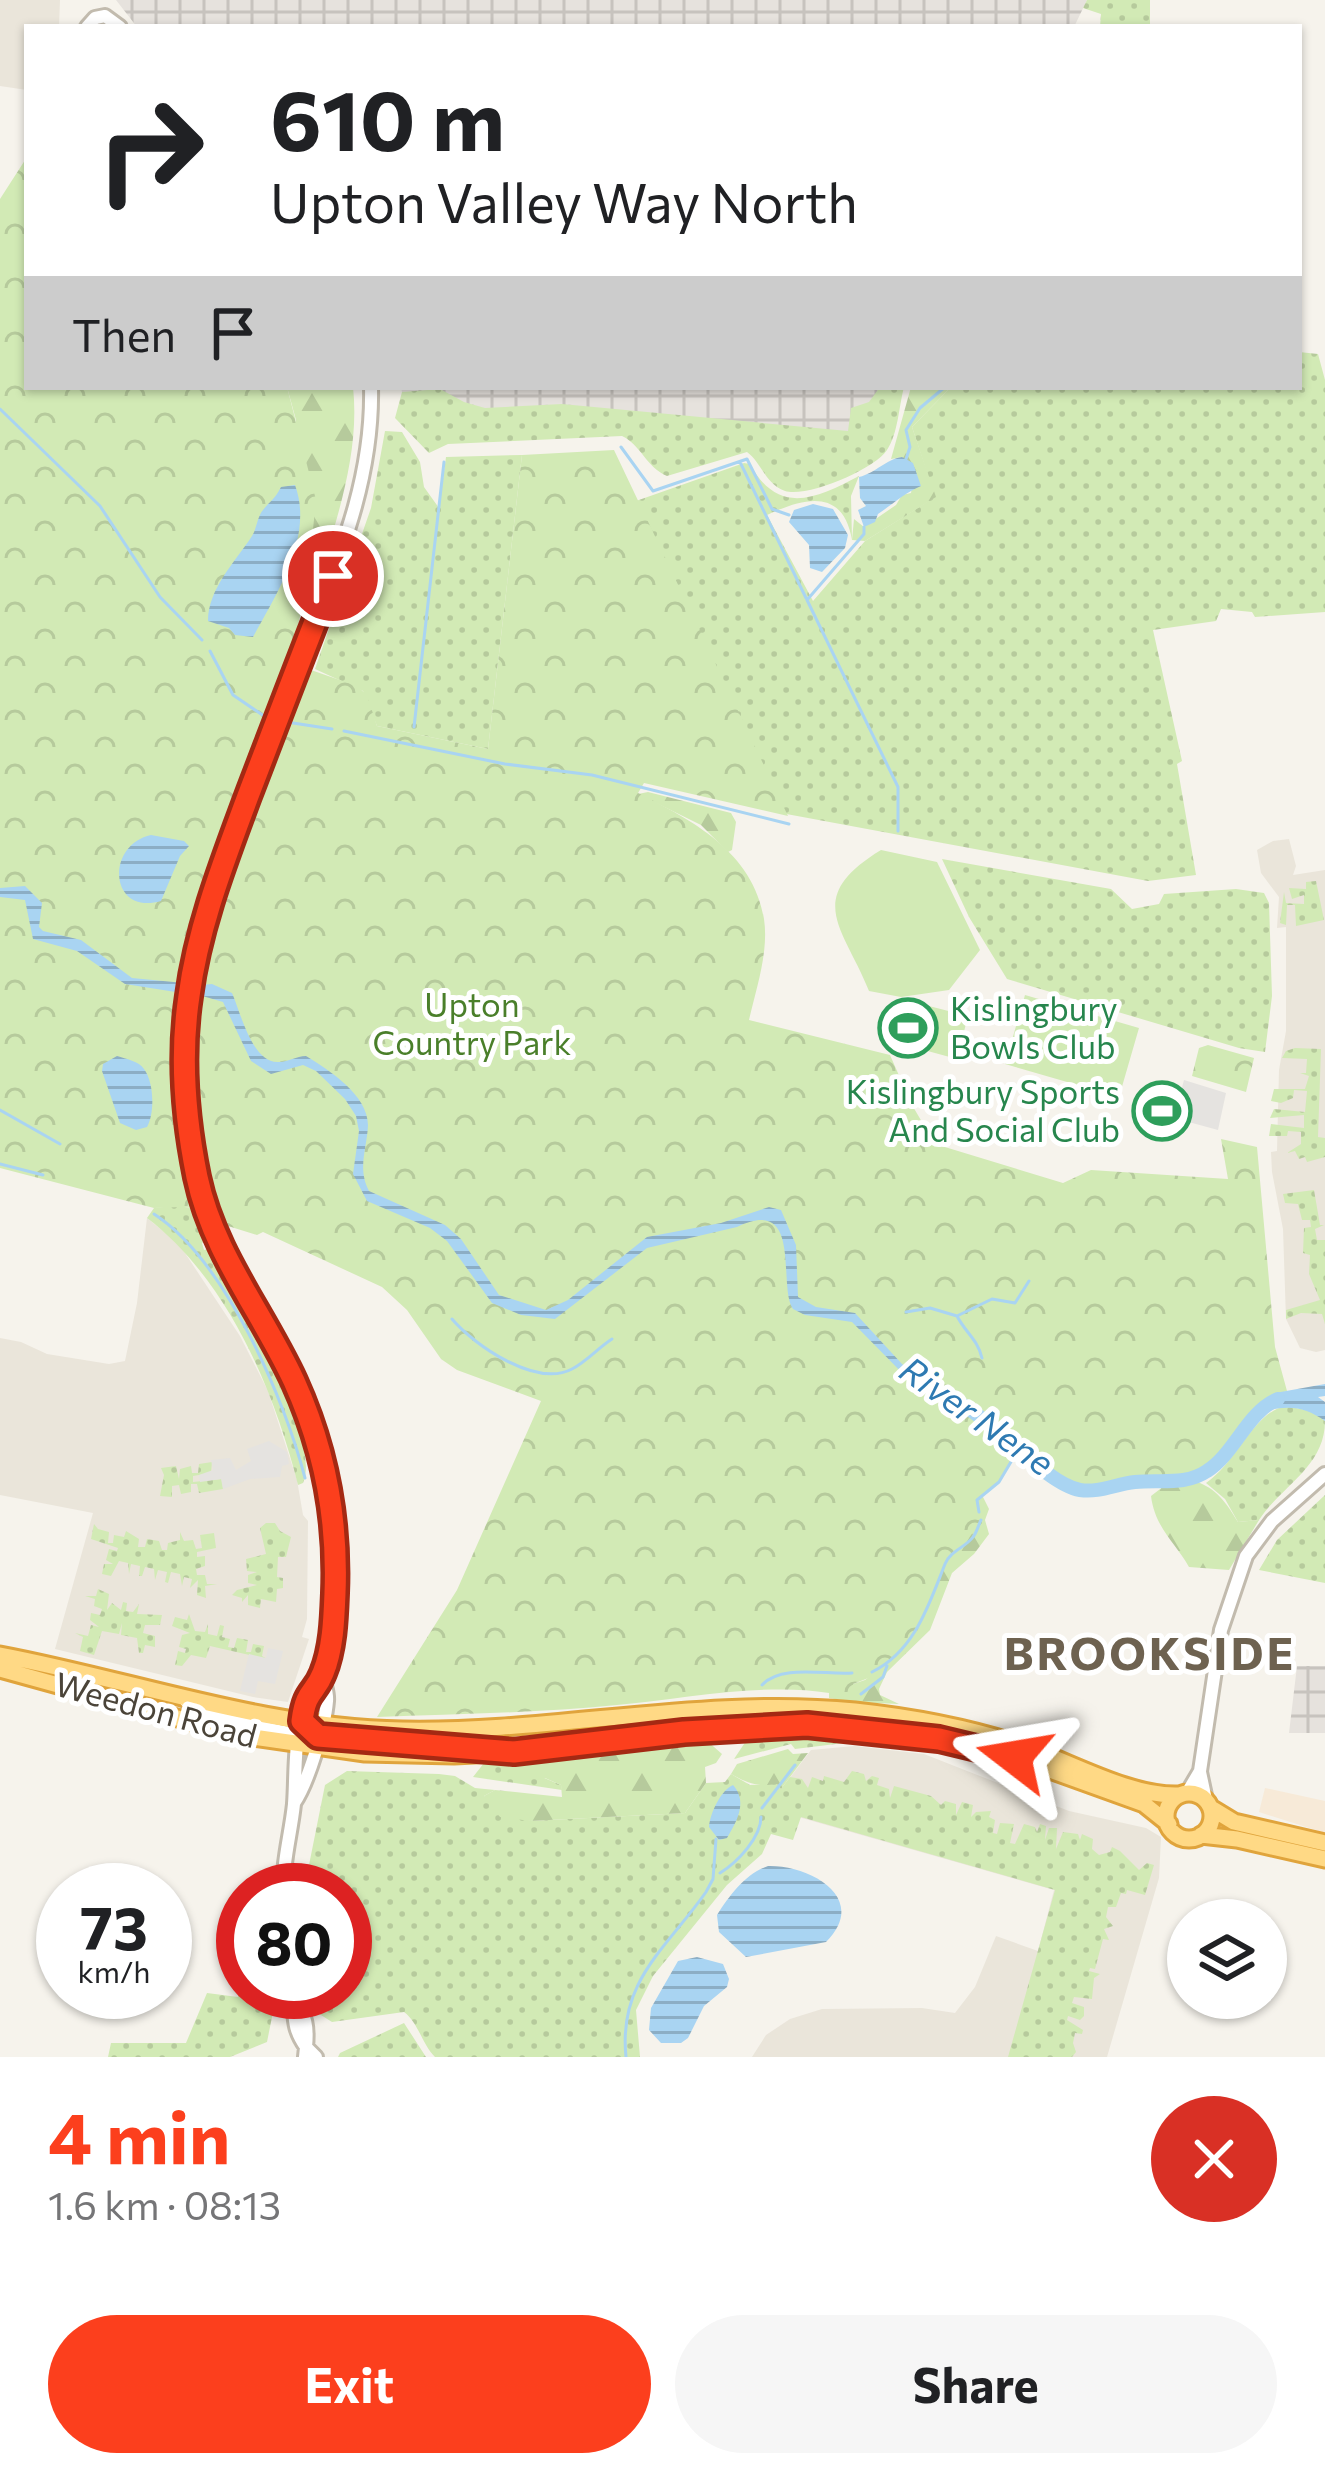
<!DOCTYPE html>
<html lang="en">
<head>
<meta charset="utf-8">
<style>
	body { margin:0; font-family:Commissioner,sans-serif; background:#f6f6f6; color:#202124; height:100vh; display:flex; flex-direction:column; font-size:45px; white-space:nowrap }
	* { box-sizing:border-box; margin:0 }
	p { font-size:39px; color:#757577 }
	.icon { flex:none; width:66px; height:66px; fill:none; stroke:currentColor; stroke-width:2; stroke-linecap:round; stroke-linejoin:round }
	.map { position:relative; height:2057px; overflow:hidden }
	.drawer { display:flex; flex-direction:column; background:#fff; flex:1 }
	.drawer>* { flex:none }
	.guide { position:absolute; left:24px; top:24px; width:1278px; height:366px; border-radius:0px; box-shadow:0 3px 9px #0004; background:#fff; color:#202124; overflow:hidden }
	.fabs { position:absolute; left:1167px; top:1899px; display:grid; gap:24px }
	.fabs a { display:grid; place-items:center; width:120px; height:120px; border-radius:50%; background:#fff; box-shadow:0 3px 9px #0004; font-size:60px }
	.speed { position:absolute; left:36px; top:1863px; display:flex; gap:24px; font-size:60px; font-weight:700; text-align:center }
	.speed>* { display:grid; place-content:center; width:156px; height:156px; border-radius:50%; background:#fff; box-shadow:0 3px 9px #0004; line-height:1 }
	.speed small { font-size:30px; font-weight:400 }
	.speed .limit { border:18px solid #d22; background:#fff; color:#111 }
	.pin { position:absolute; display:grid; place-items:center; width:102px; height:102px; color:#fff; margin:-51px; border:6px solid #fff; border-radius:50%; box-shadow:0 3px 12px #0007 }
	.me { position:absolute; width:132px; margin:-66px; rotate:284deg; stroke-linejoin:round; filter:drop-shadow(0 0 9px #0008) }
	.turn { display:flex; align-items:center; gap:42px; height:252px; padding:0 48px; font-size:54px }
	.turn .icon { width:156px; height:156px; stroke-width:2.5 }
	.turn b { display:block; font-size:84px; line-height:102px }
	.then { display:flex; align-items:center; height:114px; padding:0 48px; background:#0003; gap:24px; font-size:45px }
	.round { display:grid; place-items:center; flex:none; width:126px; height:126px; border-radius:63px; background:#f6f6f6 }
	.headline { display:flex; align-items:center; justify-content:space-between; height:204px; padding:0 48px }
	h1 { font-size:72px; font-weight:700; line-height:90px; color:#fc3f1d }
	.button { display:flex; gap:24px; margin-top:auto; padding:24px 48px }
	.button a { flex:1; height:138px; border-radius:72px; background:#fc3f1d; color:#fff; font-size:48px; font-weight:700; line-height:138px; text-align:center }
	.button a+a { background:#f6f6f6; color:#202124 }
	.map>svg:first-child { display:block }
	.residential { fill:#eae5da }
	.commercial { fill:#f7ead8 }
	.industrial { fill:url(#industrial-grid) }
	.grass { fill:url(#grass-dots) }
	.forest { fill:url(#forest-firs) }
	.park { fill:url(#park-crowns) }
	.pitch { fill:#d2eab5 }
	.parking { fill:#e5e3e0 }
	.water { fill:url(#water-rules) }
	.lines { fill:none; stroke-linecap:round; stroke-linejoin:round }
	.stream { stroke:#a9d4f2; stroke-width:3 }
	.river { stroke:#a9d4f2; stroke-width:14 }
	.tertiary-casing { stroke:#c2bbae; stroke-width:18 }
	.trunk-casing { stroke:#e0a43c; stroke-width:21 }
	.tertiary { stroke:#fff; stroke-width:12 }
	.trunk { stroke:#ffd985; stroke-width:15 }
	.route-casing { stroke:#a42913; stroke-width:30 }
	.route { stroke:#fc3f1d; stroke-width:21 }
	.labels { text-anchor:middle; stroke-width:10; stroke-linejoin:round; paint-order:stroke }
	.park-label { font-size:33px; fill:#4a7f2a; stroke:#fff }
	.leisure-label { font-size:33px; fill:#27864d; stroke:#fff; text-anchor:start }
	.street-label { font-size:33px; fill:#4b4439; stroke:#fff }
	.water-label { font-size:36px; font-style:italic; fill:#2e7ab2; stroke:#fff }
	.district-label { font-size:45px; font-weight:bold; letter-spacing:3px; fill:#6e6250; stroke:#fff }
</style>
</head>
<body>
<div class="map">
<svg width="1325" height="2057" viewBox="0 0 1325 2057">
	<defs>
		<pattern id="industrial-grid" width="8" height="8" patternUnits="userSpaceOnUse" patternTransform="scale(3)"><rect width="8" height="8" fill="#e6e2dd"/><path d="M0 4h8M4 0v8" fill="none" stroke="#c7c3be"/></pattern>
		<pattern id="grass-dots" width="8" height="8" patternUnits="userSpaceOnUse" patternTransform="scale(3)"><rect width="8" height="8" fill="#d2eab5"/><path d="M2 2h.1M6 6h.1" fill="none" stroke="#b6ca9c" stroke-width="1.8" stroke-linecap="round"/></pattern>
		<pattern id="forest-firs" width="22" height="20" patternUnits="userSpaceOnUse" patternTransform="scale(3)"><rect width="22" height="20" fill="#d2eab5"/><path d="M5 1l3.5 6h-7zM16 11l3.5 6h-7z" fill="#b6ca9c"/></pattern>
		<pattern id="park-crowns" width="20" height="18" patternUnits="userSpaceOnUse" patternTransform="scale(3)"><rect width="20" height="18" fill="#d2eab5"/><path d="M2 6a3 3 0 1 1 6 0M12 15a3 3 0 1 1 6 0" fill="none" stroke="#b6ca9c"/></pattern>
		<pattern id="water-rules" width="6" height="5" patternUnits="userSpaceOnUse" patternTransform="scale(3)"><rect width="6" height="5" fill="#a9d4f2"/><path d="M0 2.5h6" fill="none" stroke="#8caec5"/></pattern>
	</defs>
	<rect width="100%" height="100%" fill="#f6f3ec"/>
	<path class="residential" d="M0 0H60L59 27H27V90L0 86Z
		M1289 839 1296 866 1293 875 1325 870V1350L1316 1352 1300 1348 1286 1319 1283 1229 1272 1172 1271 1152 1277 1151 1279 1070 1286 1031V927L1277 928 1279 897 1261 873 1257 850 1273 841Z
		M147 1218 179 1244 240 1336 268 1391 297 1480 303 1515 308 1521 307 1619 302 1637 309 1639 288 1702 253 1697 55 1649 93 1513 0 1495V1338L21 1342 47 1354 109 1364 125 1361 137 1303Z
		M854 1746 924 1754 1069 1811 1146 1828 1161 1837 1159 1878 1107 2057H752L766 2035 790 2019 822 2009 922 2008 955 2013 975 1987 996 1936 1038 1951 1054 1890 767 1808 811 1750Z"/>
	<path class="commercial" d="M1265 1788 1325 1801V1833L1259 1812Z"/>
	<path class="industrial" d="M116 0H1087L1074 27H137Z
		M401 387H885L880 432 755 438 473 423 420 391 402 392Z
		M1297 1666H1325V1733H1289Z"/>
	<path class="grass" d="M1087 0H1150V27H1100L1101 14 1083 8Z
		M1299 352 1318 354 1325 380V612L1255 617 1252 612 1221 609 1216 621 1153 630 1182 761 1177 764 1196 875 1148 881 781 813 636 501 744 463 750 464C778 516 816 499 859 476L851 496 852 540C843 488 805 497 767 515L813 601 865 541 935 497 912 427 951 387H1299Z
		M880 387H904C899 406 898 434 887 450 875 469 807 498 785 491 765 484 762 463 747 452L667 476C646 467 641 445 622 436L448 444 429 453 395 418 402 392 440 389 464 402 485 408 562 404 848 431 851 408 869 402Z
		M385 431 402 432 420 462 424 487 439 508 446 457 522 455 488 749 377 726 363 691 315 669 371 508Z
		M942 859 1111 889 1132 909 1159 904 1164 894 1236 889 1264 893 1269 903 1272 996 1265 1052 1239 1048 1007 979 969 917Z
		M1316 881 1324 920 1296 926 1295 905H1287L1286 925 1280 923 1284 892 1286 903 1304 904V895L1292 899 1289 888 1306 889V882Z
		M1295 1048 1321 1049 1318 1137 1325 1138V1157L1307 1162 1305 1157 1299 1159 1295 1151 1287 1153 1301 1144V1132L1288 1131 1287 1136H1269L1271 1124 1304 1128V1115L1270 1118 1274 1109 1305 1112 1307 1091 1294 1090 1293 1098 1281 1103 1271 1101 1274 1089H1305L1309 1076 1300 1073H1306L1307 1059 1282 1058 1286 1051Z
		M1314 1190 1320 1225H1324L1315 1229 1317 1240H1325V1324L1322 1314 1301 1313 1286 1319V1310L1320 1300 1309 1274 1310 1255 1303 1253 1304 1228 1311 1227 1310 1220H1302L1298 1204 1285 1203 1283 1194Z
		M173 1206 196 1208 208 1240 202 1243 204 1250 211 1248C233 1296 323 1437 303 1483L298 1485C274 1389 227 1279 147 1218L154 1208Z
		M1285 1406 1312 1411 1325 1421C1325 1467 1281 1486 1259 1520L1238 1522 1225 1499 1206 1483C1238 1461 1252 1414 1285 1406Z
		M212 1462 211 1473 193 1476V1482L222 1479 223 1489 199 1493 197 1484H191V1492L181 1494 179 1485 172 1486V1497L160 1496 164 1475 161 1468 176 1466 179 1479 180 1469 191 1466 192 1473H198L199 1464Z
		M1325 1495V1583L1259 1570 1277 1540Z
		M266 1523H275L280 1531 291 1537 286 1557H278L277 1577 283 1578V1588L277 1589 276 1602 261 1599 260 1608 248 1605V1595L242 1602V1598L232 1595 237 1590 257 1585 248 1583V1575L257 1572 247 1571 246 1559 266 1554 260 1528Z
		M94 1524 98 1529 109 1532 108 1543H113L114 1535 124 1537 126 1531 139 1539 138 1547H145L147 1539 159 1541 162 1550H167L168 1543 180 1540V1532L184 1541 193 1540 196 1549 202 1548 200 1535 214 1533 216 1548 197 1552V1557L205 1556V1566L196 1569 197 1575H205L207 1584H217L205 1586 206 1598 197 1595 198 1580 190 1588 192 1579 184 1577 182 1586 180 1574 171 1572 168 1583 165 1582 167 1572 158 1570 155 1580 154 1569 145 1567 142 1576H139L140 1566 131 1564 129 1574 128 1563 119 1561 111 1576 102 1574 104 1564H113L106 1560 109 1549 117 1551 118 1548 91 1539Z
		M98 1589 109 1594 107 1610 112 1603 121 1610 123 1602 127 1603 126 1611 133 1612 139 1604 137 1614 162 1615 160 1625H145L143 1633 155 1636V1647L145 1645 143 1653H139L137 1638 121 1635 122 1623 119 1634 102 1631 94 1655 80 1651 83 1637 75 1633 88 1636 91 1625 99 1627 90 1620 91 1613 100 1615 102 1609 94 1606 95 1599 85 1596H96Z
		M189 1614 195 1631 205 1632 208 1624V1634L217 1636 220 1625 224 1626 222 1637 230 1639 228 1647 234 1648 237 1638 248 1640 246 1652H251L253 1644 264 1646 262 1656 267 1659 210 1646 206 1658 191 1655 182 1666 175 1665 178 1651 185 1653 186 1649 179 1647 182 1635 190 1633 172 1626 175 1617 187 1620Z
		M852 1732V1742L795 1749 791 1744 734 1759 748 1738 755 1736Z
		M522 1761 516 1766 561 1785 562 1790 473 1777 484 1763Z
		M347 1771 439 1774 455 1776 475 1788 495 1790 484 1796 530 1821 685 1813 706 1783 725 1782 731 1774 750 1785 777 1784 781 1789 790 1777 802 1779 808 1788 812 1777 823 1781 824 1776 844 1782 852 1771 864 1774 866 1781 872 1776 879 1778 877 1785 889 1789 890 1798 894 1786 931 1796 941 1805 945 1801 956 1804V1815L962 1802 973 1805 971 1817 976 1812 991 1811 989 1817 995 1820 993 1833 997 1834 1000 1823 1014 1824 1010 1843 1015 1844 1024 1824 1035 1827 1037 1832 1040 1824 1046 1826 1045 1840 1049 1828H1057L1056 1849 1063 1832 1078 1834 1080 1840 1082 1834 1093 1839 1092 1849 1099 1855 1110 1852 1112 1847 1120 1851 1139 1870 1147 1863 1154 1865 1145 1895 1127 1890 1126 1894 1121 1893 1116 1907H1108L1106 1917 1113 1926 1104 1929 1109 1940 1103 1939 1095 1969 1090 1968 1089 1971 1100 1974 1094 1978 1092 1999 1074 1997 1072 2003 1084 2007V2016L1080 2020 1068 2016 1067 2020 1083 2030 1082 2034 1075 2033 1073 2043 1076 2052 1072 2057H1008L1055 1890 801 1817 793 1840 771 1834 762 1854 727 1885 653 1976 636 2010 640 2057H435C422 2044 418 2022 404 2012L332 2022 313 2010 310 1992H345V1890H304L325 1785Z
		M243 1975V1992H269L273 2012 267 2042 230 2057H108L111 2043H186L207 1993 238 1997Z
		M404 2023 426 2057H338L340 2053Z"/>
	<path class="forest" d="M287 387H353C360 451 338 515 320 575L309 573 293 649 296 420Z
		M911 387H951L912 427 936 497 865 541 852 540 854 519 864 527 896 505 902 495 911 493 914 474 902 457 891 459Z
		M648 792 731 813 736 822 732 850 728 852 701 825 638 794Z
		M1195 1481C1217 1489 1225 1501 1238 1522L1259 1520 1229 1570 1189 1567C1175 1542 1155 1528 1151 1496L1164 1486Z
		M981 1493 989 1509 985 1520 989 1534 974 1554 952 1573 930 1630 887 1672 879 1689 880 1695 899 1704 853 1702V1684L865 1680 879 1669Z
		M705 1739 722 1754 716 1763 705 1767 706 1783 685 1813 530 1821 500 1817 484 1796 495 1790 562 1797 561 1785 545 1778H520L516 1766 522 1761Z
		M788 1749 793 1754 808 1753 781 1789 777 1784C758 1787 749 1784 731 1774L737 1764Z"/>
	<path class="park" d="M27 157V387H287L316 500 307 588 288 662 357 686 367 695 377 726 488 749 522 455 614 450 788 816 644 783 638 793C692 820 753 852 764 919 769 952 756 989 749 1020L890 1055 912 1105 935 1144 1063 1183 1091 1170 1228 1179 1221 1139 1257 1147 1275 1347 1287 1391 1266 1398 1210 1470 1193 1478 1135 1482 1083 1491 1069 1487 1018 1451 999 1482 977 1499 982 1523 944 1564 940 1579 928 1595 927 1609 913 1640 876 1675 853 1684V1702L829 1698V1693C764 1682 682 1699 617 1705 538 1713 457 1714 377 1717L457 1590 541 1401 457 1370 441 1359 407 1310 382 1287 263 1232 257 1235 228 1226 214 1206 154 1208 0 1168V199Z
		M1208 1045 1254 1058 1246 1092 1192 1076 1199 1048Z"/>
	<path class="pitch" d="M881 850 937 862 980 950 949 990 901 997 869 991C844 928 802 898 881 850Z
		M1025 995 1139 1028 1119 1097 1005 1064Z
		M925 1005 968 1016 957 1059 913 1047Z"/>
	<path class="parking" d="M1184 1080 1226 1093 1218 1130 1174 1118Z
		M269 1441 287 1452 289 1464 282 1466 280 1477 250 1479 223 1489 221 1479 200 1482 199 1475 213 1470 211 1460 230 1458 236 1470 251 1461 247 1449Z
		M268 1648 283 1651 275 1684 258 1681 255 1694 240 1691 249 1654 266 1658Z"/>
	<path class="water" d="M902 457 913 463 921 486C906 492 893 504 878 514L875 522 864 527 858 510 866 506 860 498 859 477C876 473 886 459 902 457Z
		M295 485C314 536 277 593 253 637L235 635 229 628 208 621C208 589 235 562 252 536 257 528 257 517 263 510 270 501 275 499 281 487Z
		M813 504 833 509 848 535 845 548 822 572 810 568 809 545 789 522 794 510Z
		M151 835 184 841 189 846 180 856 161 901C109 916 105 845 151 835Z
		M25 886 42 903 39 927 43 931 81 940 132 978 184 983 182 993 125 984 77 951 33 939 25 900 0 897V888Z
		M212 984 232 993C241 1013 252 1064 279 1062 289 1062 296 1056 306 1056 329 1070 368 1095 368 1125 367 1149 357 1168 369 1191L445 1225 461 1239 499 1295 546 1310 568 1300 647 1237 721 1223 769 1207 781 1210 796 1245 798 1297 816 1307 855 1313 902 1364 923 1380 966 1400 961 1409 914 1385 852 1322 805 1315 793 1309C777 1287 804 1194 737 1227L647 1248 555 1319 521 1315 492 1303 447 1241 430 1228 367 1201 353 1174 359 1131 356 1116 345 1099 316 1071 303 1065 271 1074 251 1061 223 1002 199 995 201 985Z
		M117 1056C126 1059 139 1061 144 1069 154 1082 155 1113 147 1127L136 1130 120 1123 102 1071 103 1064Z
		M1325 1384V1396L1318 1397 1325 1402V1421C1307 1408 1291 1405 1270 1410L1262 1402 1275 1393Z
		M733 1785C748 1802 737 1821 727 1838L719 1840 709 1827C710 1813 721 1790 733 1785Z
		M768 1866C810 1865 870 1898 826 1942L746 1957 719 1932 717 1915C730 1895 745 1874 768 1866Z
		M697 1957 723 1964 729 1979 727 1987 704 2006 688 2038 681 2043H661L649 2030 651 2008 678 1961Z"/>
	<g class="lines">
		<path class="stream" d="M0 409 100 506 160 597 202 640
			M621 447 653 491 747 459 772 509 789 515
			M906 459 910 447 906 430 920 408 945 387
			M740 462 806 598
			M864 527V534L807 600 898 787V831
			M210 651 233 695 264 716
			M293 723 332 729
			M414 727 444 462
			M344 731 505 764 592 775 789 824
			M0 1110 60 1144
			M0 1164 43 1175
			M154 1214C225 1260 284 1397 305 1478
			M906 1312 930 1308 957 1316 992 1299 1015 1303 1029 1281
			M957 1316C965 1332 978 1340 982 1358
			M452 1319C474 1345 536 1388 572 1369 586 1362 598 1348 612 1339
			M979 1512 977 1500 999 1482 1018 1450
			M872 1672C915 1651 929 1604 945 1564 950 1551 966 1547 973 1537 977 1532 978 1526 981 1520
			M762 1685C781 1664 825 1675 852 1673
			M861 1694 883 1677 887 1666
			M762 1808 795 1765
			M720 1873C738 1862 761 1837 761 1817
			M626 2057C618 1981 666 1949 706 1892L713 1879 716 1839"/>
		<path class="river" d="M952 1399C990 1416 1045 1484 1080 1490 1099 1493 1116 1484 1135 1482 1159 1479 1185 1486 1207 1471 1235 1453 1247 1412 1278 1399"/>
		<defs>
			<path id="tertiary" d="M87 27 95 18 105 16 120 27
				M186 1701 225 1720 303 1736
				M313 1733 448 1748
				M1200 1772 1206 1800
				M1187 1793 1200 1771 1221 1630 1246 1556 1272 1521 1325 1474
				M294 1803C308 1783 325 1726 327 1701 328 1691 323 1683 323 1674 324 1659 331 1644 333 1630 342 1565 334 1493 314 1432 289 1359 242 1298 212 1228 195 1186 189 1139 186 1094 174 939 258 767 314 624 344 546 373 472 371 387
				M283 1890C283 1860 291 1833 294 1804 297 1763 291 1709 323 1677
				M292 1992C296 2015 291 2026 306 2047L305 2057
				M294 1999C306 2015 308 2027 306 2047L316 2057"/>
			<path id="trunk" d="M0 1655C133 1680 264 1728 402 1730 554 1733 701 1696 855 1711 911 1717 970 1728 1024 1746 1070 1762 1131 1797 1179 1795
				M0 1669 239 1735 365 1753 454 1755 514 1752 766 1726 864 1729 939 1739 1014 1757 1144 1804 1169 1824
				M1166 1816a23 23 0 1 1 46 0a23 23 0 1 1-46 0Z
				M1211 1808 1234 1822 1325 1843
				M1201 1835 1237 1839 1325 1859"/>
		</defs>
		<use href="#tertiary" class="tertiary-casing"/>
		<use href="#trunk" class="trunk-casing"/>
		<use href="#tertiary" class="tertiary"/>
		<use href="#trunk" class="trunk"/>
	</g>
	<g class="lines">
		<defs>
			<path id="route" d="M333 576C304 649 276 723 248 796 224 861 198 927 189 996 180 1055 185 1118 197 1177 213 1253 262 1312 294 1381 324 1447 338 1520 335 1593 334 1619 333 1649 323 1673 315 1694 306 1689 302 1721L318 1736 514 1752 684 1732 807 1725 939 1739 1014 1757"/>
		</defs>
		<use href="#route" class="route-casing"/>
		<use href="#route" class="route"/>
	</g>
	<defs>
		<symbol id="stadium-ring" viewBox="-11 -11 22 22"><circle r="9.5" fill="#fff" stroke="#2e9e5b" stroke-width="1.5"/><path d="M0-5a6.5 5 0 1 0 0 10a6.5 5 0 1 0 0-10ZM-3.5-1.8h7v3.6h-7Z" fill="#2e9e5b"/></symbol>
	</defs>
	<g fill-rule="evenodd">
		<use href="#stadium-ring" x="875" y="995" width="66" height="66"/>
		<use href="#stadium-ring" x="1129" y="1078" width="66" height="66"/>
	</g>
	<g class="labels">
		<g class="park-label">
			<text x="472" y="1017">Upton<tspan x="472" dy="38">Country Park</tspan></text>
		</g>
		<g class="leisure-label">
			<text x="950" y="1021">Kislingbury<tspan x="950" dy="38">Bowls Club</tspan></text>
			<text x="1120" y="1104" text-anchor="end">Kislingbury Sports<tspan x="1120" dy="38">And Social Club</tspan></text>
		</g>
		<g class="street-label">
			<text transform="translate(156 1710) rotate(15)" y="12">Weedon Road</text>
		</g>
		<g class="water-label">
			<text transform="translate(977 1416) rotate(35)" y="13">River Nene</text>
		</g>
		<g class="district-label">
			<text x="1150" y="1670">BROOKSIDE</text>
		</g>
	</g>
</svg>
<div class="fabs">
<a><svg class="icon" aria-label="layers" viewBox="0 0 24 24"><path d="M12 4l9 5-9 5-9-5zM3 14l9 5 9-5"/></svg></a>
</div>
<div class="speed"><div>73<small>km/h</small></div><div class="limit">80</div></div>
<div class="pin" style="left:333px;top:576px;background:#d93025"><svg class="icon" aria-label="arrive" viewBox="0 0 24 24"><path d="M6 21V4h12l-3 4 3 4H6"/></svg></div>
<svg class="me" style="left:1014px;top:1757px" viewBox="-20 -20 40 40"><path d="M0-17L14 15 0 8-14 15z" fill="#fc3f1d" stroke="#fff" stroke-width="4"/></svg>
<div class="guide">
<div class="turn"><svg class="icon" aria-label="right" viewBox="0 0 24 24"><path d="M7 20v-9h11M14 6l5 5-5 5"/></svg><div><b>610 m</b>Upton Valley Way North</div></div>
<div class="then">Then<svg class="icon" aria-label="arrive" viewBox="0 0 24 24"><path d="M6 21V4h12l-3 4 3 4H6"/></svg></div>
</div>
</div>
<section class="drawer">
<div class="headline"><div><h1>4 min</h1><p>1.6 km · 08:13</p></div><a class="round" style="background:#d93025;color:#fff"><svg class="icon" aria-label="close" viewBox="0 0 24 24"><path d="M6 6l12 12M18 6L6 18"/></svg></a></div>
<div class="button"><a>Exit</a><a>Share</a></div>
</section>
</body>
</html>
